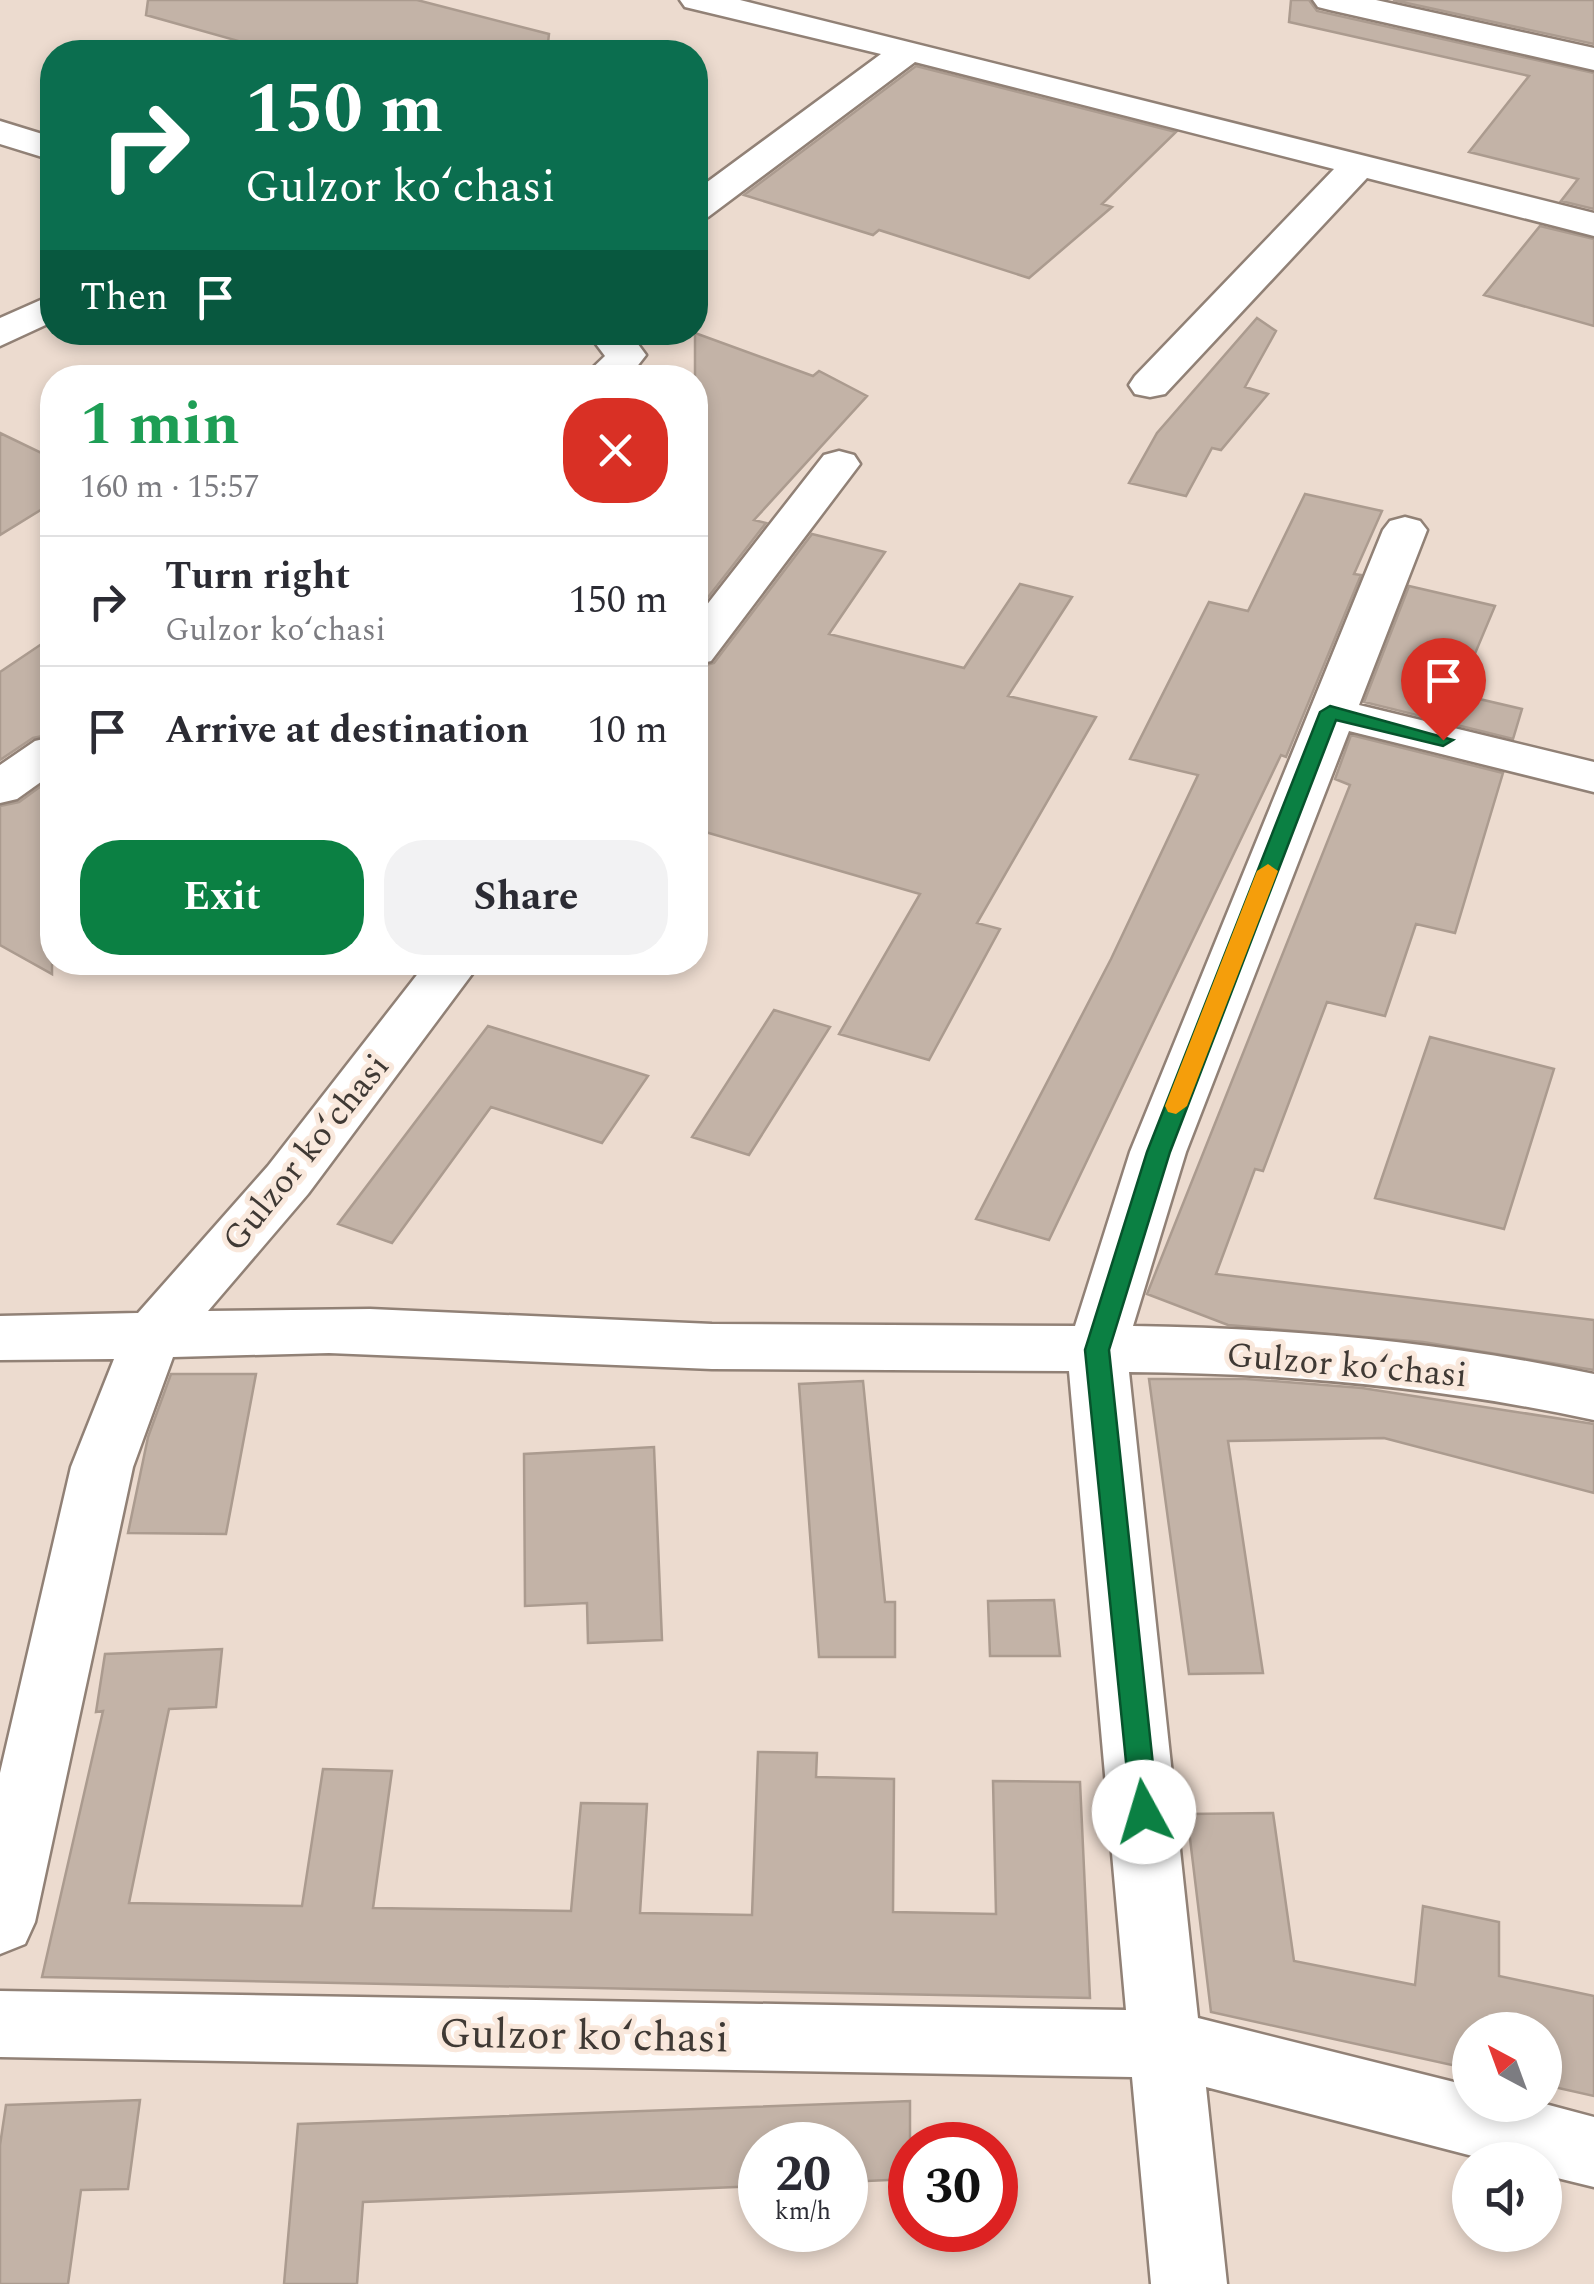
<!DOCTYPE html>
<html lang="en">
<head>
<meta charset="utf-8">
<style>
	body { margin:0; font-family:Spectral,serif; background:#f2f2f3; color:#2b2b33; height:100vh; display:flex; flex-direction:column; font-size:38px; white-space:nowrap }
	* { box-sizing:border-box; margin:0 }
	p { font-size:32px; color:#7c7c81 }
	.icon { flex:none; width:55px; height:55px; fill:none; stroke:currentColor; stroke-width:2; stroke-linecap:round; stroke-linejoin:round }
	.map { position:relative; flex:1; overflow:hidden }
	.sheet { position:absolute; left:40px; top:365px; width:668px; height:610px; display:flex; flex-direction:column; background:#fff; border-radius:40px; box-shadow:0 5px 15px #0003 }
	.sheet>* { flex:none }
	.banner { position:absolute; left:40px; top:40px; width:668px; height:305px; border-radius:40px; box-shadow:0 5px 15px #0003; background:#0b6e4f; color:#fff; overflow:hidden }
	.needle { width:65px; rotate:319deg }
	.fabs { position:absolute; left:1452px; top:2012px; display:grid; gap:20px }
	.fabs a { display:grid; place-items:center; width:110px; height:110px; border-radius:50%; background:#fff; box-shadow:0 5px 15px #0003; font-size:50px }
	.speed { position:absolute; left:738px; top:2122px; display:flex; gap:20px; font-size:50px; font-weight:700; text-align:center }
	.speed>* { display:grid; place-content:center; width:130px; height:130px; border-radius:50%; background:#fff; box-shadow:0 5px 15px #0003; line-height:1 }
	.speed small { font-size:25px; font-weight:400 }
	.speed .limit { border:15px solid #d22; background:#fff; color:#111 }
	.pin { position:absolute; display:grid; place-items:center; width:85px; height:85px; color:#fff; margin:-102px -42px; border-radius:50% 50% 50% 0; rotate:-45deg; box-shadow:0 0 10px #0007 }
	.pin .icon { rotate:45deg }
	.me { position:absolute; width:110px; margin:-55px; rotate:354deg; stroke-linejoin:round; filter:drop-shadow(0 0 8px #0008) }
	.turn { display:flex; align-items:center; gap:35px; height:210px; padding:0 40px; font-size:45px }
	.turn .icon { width:130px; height:130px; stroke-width:2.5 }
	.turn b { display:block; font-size:70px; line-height:85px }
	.then { display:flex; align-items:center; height:95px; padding:0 40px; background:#0003; gap:20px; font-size:38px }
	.round { display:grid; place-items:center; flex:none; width:105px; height:105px; border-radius:40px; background:#f2f2f3 }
	.summary { display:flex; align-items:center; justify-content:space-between; height:170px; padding:0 40px }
	h1 { font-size:60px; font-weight:700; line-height:75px; color:#1e9e55 }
	.primary-button { display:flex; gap:20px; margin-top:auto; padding:20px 40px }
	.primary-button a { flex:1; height:115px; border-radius:40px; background:#0b8043; color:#fff; font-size:40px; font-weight:700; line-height:115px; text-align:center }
	.primary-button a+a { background:#f2f2f3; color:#2b2b33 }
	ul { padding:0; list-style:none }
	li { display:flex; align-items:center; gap:30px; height:130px; padding:0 40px; border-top:2px solid #e1e1e2 }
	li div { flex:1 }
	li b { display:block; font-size:38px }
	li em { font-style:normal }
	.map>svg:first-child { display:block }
	.building { fill:#c3b3a7; stroke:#ab9b8f; stroke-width:2.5 }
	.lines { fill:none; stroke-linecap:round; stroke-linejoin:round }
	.minor-casing { stroke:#918176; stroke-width:5 }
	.minor { fill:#fff; fill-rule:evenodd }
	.route { fill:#0b8043; stroke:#07532c; stroke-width:2.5 }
	.slow { fill:#f59e0b }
	.labels { text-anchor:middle; stroke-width:10; stroke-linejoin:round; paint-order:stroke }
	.street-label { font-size:35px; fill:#3f3934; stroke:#f9e8dc }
	.near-street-label { font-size:42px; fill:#3f3934; stroke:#f9e8dc }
</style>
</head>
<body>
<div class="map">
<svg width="1594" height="2284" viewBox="0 0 1594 2284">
	<rect width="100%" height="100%" fill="#ecdbcf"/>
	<path class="building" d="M148 0H417L549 34 547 52H277L146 15Z
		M1291 0H1309L1317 11 1594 73V209L1561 201 1578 179 1469 152 1529 76 1289 22Z
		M1393 0H1594V44Z
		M916 66 1176 132 1102 204 1112 207 1029 278 879 230 873 235 744 195Z
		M1540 226 1594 239V326L1484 295Z
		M1257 318 1276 331 1245 387 1268 394 1221 450 1212 448 1186 496 1129 483 1157 433Z
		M695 333 813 376 819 371 867 396 754 520 766 523 695 614Z
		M0 433 52 458V503L0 535Z
		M1305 494 1382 511 1354 574 1361 575 1286 757 1281 755 1049 1240 976 1219 1111 959 1198 775 1130 759 1209 602 1248 611Z
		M812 534 885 552 829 634 964 668 1020 584 1072 597 1008 696 1096 717 977 923 1000 929 929 1060 839 1034 920 894 695 829V668L714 663Z
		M1409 586 1495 606 1458 694 1522 709 1513 739 1364 702Z
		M52 637V734L33 738 0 760V672Z
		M1351 735 1503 773 1455 933 1416 924 1385 1016 1327 1002 1263 1171 1255 1169 1216 1274 1594 1320V1370L1423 1342 1228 1325 1147 1294 1350 785 1335 779Z
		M52 778V974L0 945V806L19 802Z
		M774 1010 830 1027 749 1155 692 1137Z
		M488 1026 648 1076 602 1143 491 1107 392 1243 338 1224Z
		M1430 1037 1554 1069 1504 1229 1375 1198Z
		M171 1374H256L226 1534 128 1533 148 1437Z
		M1149 1379H1246L1362 1388 1594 1424V1493L1384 1438 1228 1441 1263 1673 1189 1674Z
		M863 1381 885 1602H895V1657H819L799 1384Z
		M654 1447 662 1640 588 1643 587 1603 525 1606 524 1454Z
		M1054 1600 1060 1656H990L988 1601Z
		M222 1649 216 1707 169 1709 129 1903 302 1906 323 1769 392 1771 373 1908 571 1911 581 1803 647 1804 640 1913 752 1915 758 1752 817 1753 816 1777 894 1779 893 1912 996 1914 993 1781 1080 1782 1090 1998 42 1977 103 1711 96 1712 105 1654Z
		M1273 1813 1294 1961 1415 1985 1423 1906 1499 1922V1976L1594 1996V2096L1545 2085V2030H1470V2069L1211 2012 1187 1814Z
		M140 2100 128 2189 81 2190 68 2284H0V2145L6 2105Z
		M910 2101V2179L845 2182V2145H760V2186L363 2202 357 2284H284L298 2124Z"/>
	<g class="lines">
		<defs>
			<path id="minor" d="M680 0H740L1594 213V236L1367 178 1165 394 1150 397 1135 394 1129 385 1135 376 1334 169 915 62 708 217 695 220V191L881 54 685 7Z
				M1313 0H1376L1594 48V70L1330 10 1318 7Z
				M0 121 52 137V160L0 144Z
				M52 295V322L0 346V318Z
				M587 332H629L646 355 628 378H582L605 356Z
				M839 451 854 455 860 464 711 661 695 665V620L824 455Z
				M1405 517 1420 521 1427 530 1359 705 1594 762V792L1349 731 1186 1152 1133 1326C1289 1328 1442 1342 1594 1374V1420C1440 1387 1286 1373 1129 1372L1198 2018 1470 2086V2105L1545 2104 1594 2117V2187L1545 2175V2160H1488L1206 2087 1227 2284H1151L1132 2077 0 2057V1991L1126 2010 1069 1371 712 1369 329 1353 173 1357 133 1467 35 1922 25 1944 0 1954V1773L71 1467 114 1359 0 1360V1316L138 1313 268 1166 427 962H481L308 1194 208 1311 370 1309 712 1324 1075 1326 1130 1152 1383 530 1390 521Z
				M52 737V774L17 799 0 803V765L35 741Z"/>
		</defs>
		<use href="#minor" class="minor-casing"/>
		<use href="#minor" class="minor"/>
	</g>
	<path class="route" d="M1330 706 1453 740 1443 746 1336 720 1170 1152 1109 1350 1158 1812 1154 1821 1144 1825 1135 1821 1131 1812 1085 1350 1147 1152 1320 712Z"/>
	<path class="slow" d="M1268 864 1278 871 1187 1106 1176 1114 1168 1112 1165 1106 1257 871Z"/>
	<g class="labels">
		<g class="street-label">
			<text transform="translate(305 1152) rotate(-51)" y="12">Gulzor koʻchasi</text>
			<text transform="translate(1347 1364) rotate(5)" y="12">Gulzor koʻchasi</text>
		</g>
		<g class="near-street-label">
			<text transform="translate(584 2034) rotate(1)" y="15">Gulzor koʻchasi</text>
		</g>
	</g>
</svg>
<div class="fabs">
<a><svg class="needle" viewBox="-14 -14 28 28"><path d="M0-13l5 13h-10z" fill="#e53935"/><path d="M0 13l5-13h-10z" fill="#7c7c81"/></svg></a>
<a><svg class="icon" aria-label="sound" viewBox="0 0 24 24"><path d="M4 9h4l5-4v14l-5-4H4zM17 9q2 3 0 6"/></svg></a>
</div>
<div class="speed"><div>20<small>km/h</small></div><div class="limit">30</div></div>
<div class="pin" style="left:1443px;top:740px;background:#d93025"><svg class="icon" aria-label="arrive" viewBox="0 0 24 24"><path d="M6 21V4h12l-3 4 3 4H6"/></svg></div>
<svg class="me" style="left:1144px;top:1812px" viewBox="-20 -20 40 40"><circle r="19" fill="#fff"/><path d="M0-13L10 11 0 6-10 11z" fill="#0b8043"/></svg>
<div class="banner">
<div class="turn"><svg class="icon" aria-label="right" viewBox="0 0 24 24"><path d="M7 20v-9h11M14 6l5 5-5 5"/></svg><div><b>150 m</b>Gulzor koʻchasi</div></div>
<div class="then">Then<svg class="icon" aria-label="arrive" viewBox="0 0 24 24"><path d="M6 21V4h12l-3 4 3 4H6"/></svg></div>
</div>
<section class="sheet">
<div class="summary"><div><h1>1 min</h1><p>160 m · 15:57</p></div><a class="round" style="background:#d93025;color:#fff"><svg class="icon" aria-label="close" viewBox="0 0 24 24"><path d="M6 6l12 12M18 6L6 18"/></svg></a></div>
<ul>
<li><svg class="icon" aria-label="right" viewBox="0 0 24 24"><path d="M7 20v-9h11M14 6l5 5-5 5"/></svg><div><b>Turn right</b><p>Gulzor koʻchasi</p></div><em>150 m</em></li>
<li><svg class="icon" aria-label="arrive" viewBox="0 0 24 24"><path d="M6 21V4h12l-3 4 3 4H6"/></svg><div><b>Arrive at destination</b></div><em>10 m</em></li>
</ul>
<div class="primary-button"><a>Exit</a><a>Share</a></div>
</section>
</div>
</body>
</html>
